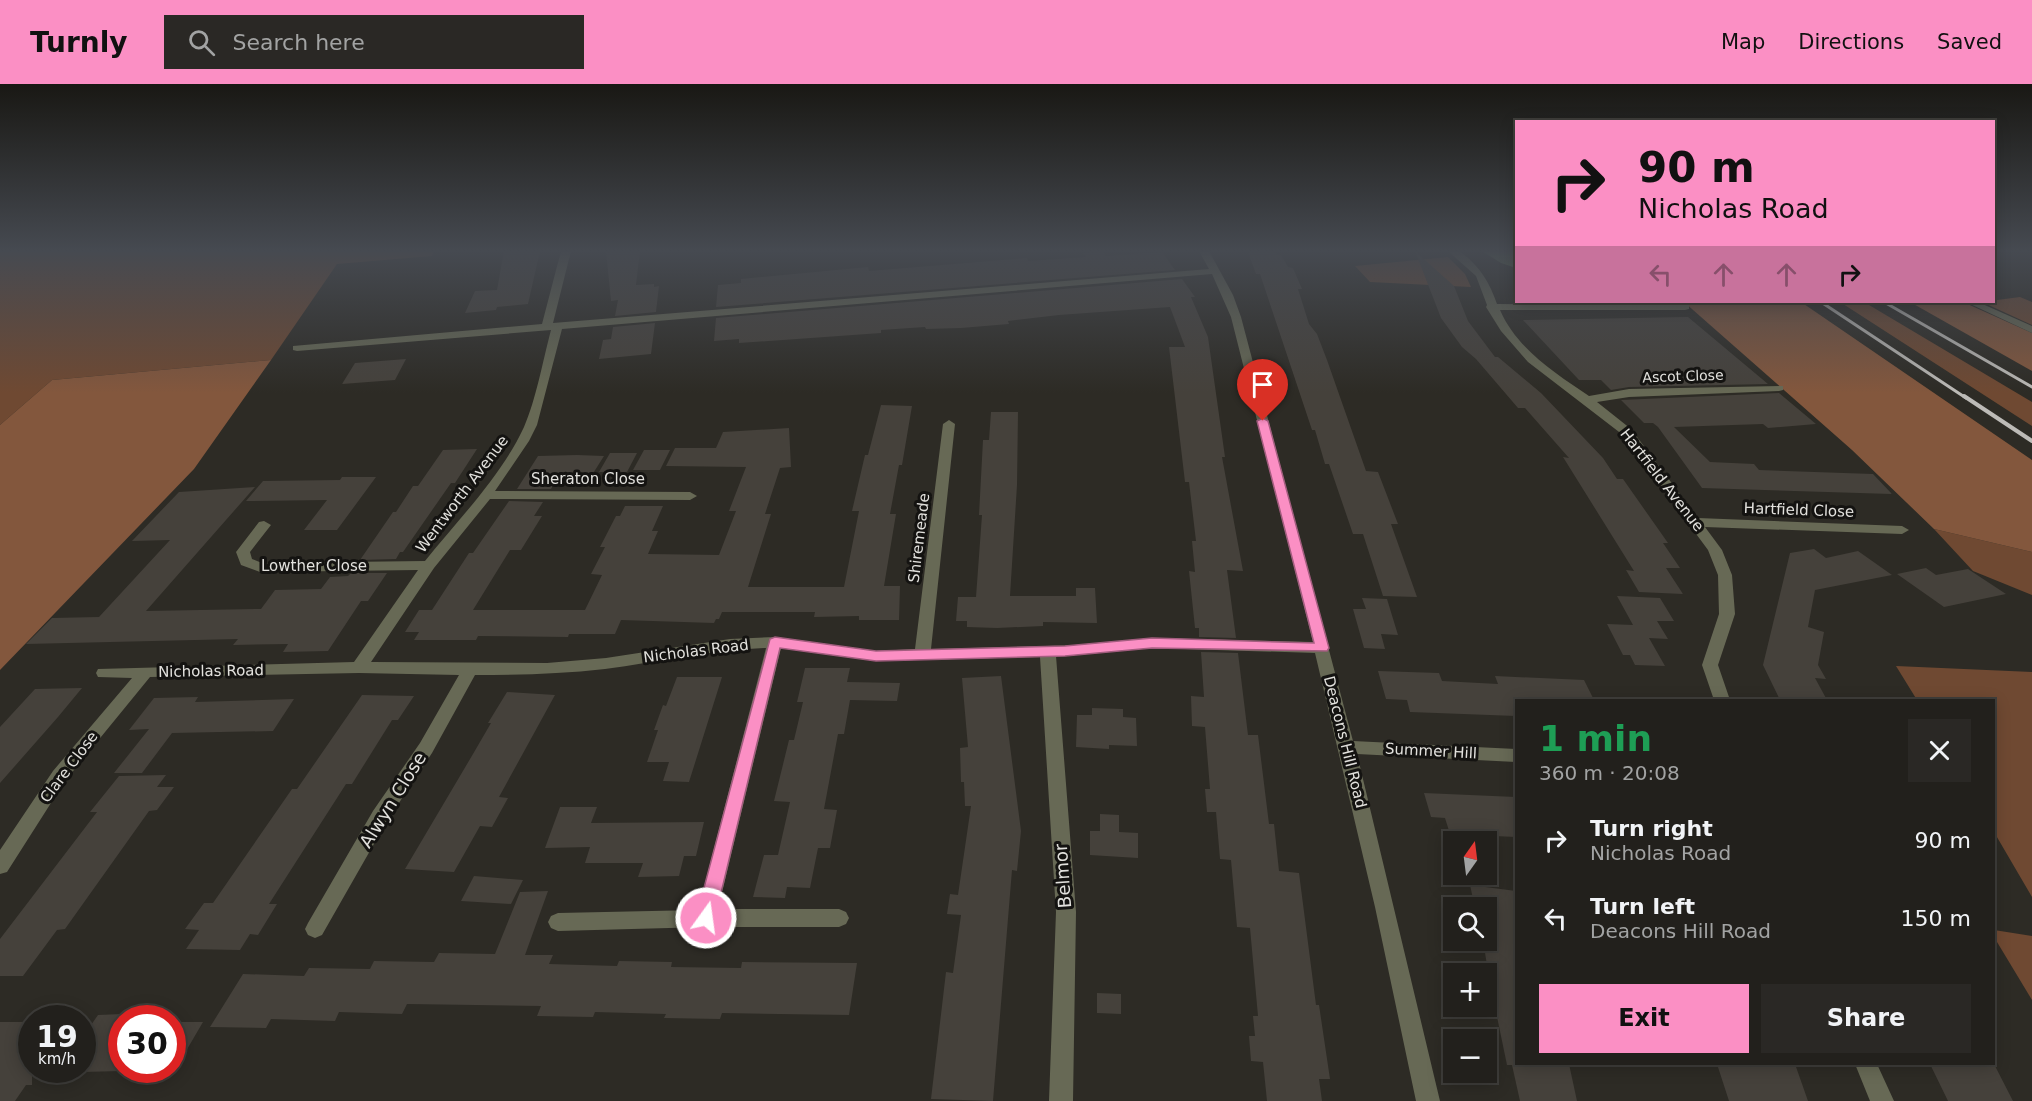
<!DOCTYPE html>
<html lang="en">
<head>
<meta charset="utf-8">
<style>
	body { margin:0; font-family:"DejaVu Sans",sans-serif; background:#2a2825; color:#f1f3f6; height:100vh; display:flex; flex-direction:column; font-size:22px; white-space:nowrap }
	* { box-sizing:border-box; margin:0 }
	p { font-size:20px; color:#a2a3a3 }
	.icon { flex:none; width:33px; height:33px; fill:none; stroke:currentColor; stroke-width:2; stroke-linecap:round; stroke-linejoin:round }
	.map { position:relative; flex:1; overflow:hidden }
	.side { position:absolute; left:1515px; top:615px; width:480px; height:366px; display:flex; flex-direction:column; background:#22201c; border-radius:0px; box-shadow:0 3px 15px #0003,0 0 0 2px #3f3e3b }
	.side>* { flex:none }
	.top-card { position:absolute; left:1515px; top:36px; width:480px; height:183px; border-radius:0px; box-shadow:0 3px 15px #0003,0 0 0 2px #3f3e3b; background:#fb8fc4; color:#111; overflow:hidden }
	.needle { width:39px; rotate:14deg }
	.buttons { position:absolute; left:1443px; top:747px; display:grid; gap:12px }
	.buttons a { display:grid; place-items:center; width:54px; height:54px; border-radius:0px; background:#22201c; box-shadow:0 3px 15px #0003,0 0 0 2px #3f3e3b; font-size:30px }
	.speed { position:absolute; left:18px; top:921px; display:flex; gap:12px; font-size:30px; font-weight:700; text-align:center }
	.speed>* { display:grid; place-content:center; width:78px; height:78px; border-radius:50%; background:#22201c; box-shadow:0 3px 15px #0003,0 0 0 2px #3f3e3b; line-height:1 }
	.speed small { font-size:15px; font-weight:400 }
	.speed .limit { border:9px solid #d22; background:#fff; color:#111 }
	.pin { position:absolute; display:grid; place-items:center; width:51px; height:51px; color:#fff; margin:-62px -26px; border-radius:50% 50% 50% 0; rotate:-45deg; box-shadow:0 0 6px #0007 }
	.pin .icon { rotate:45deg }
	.me { position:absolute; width:66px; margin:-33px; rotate:14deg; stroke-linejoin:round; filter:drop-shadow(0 0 4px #0008) }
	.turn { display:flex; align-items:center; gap:21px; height:126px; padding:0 24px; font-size:27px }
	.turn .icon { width:78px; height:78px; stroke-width:2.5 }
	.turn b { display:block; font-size:42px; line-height:51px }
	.lanes { display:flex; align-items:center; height:57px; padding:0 24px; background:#0003; justify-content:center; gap:30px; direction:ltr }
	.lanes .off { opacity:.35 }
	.round { display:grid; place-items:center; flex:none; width:63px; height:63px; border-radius:0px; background:#2a2825 }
	.headline { display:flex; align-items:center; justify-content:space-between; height:102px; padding:0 24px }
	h1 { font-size:36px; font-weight:700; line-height:45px; color:#1e9e55 }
	.button { display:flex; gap:12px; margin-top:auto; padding:12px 24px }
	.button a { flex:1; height:69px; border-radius:0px; background:#fb8fc4; color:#111; font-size:24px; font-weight:700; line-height:69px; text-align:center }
	.button a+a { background:#2a2825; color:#f1f3f6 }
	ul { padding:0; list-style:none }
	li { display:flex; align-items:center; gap:18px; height:78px; padding:0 24px }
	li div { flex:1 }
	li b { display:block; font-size:22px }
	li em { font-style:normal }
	header { display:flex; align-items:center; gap:36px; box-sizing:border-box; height:84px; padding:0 30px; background:#fb8fc4; color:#111 }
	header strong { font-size:28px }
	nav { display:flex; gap:33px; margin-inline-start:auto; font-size:21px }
	.search { width:420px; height:54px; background:#2a2825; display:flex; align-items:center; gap:15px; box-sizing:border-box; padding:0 21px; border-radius:0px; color:#a2a3a3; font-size:22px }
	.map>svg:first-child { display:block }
	.green { fill:#6f4932 }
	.forest { fill:#83573d }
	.water { fill:#668156 }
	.building { fill:#45413b }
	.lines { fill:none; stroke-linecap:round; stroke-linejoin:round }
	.minor { fill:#676955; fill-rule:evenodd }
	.rail-far1 { stroke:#bdbbb7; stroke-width:3 }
	.rail { stroke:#bdbbb7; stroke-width:4 }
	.route { fill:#fb8fc4; stroke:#a35d7f; stroke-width:1.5 }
	.labels { text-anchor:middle; stroke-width:6; stroke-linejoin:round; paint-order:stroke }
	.far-street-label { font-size:14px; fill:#e2e1dd; stroke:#141311 }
	.street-label { font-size:15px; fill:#e2e1dd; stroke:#141311 }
	.near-street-label { font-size:18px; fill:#e2e1dd; stroke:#141311 }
</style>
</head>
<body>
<header>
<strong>Turnly</strong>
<div class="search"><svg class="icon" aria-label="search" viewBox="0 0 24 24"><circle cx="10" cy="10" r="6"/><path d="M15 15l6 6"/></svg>Search here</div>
<nav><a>Map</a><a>Directions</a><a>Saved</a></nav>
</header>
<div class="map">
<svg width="2032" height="1017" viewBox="0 0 2032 1017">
	<rect width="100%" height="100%" fill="#2d2b25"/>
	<path class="green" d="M0 167H434L432 172 337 180 271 276 52 296 0 341Z
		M1448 173 1465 190 1471 203 1370 198 1355 182Z
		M2020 213 2032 218V241L1982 218Z
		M1840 218H1864L2032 318V342Z
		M1934 445 2032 468V511L1973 487Z
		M1896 582 2032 588V813L1994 748V616H1917Z
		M1994 846 2032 852V916L1994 853Z"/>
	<path class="forest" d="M1684 218H1801L2032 376V468L1934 445 1852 366Z
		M1910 218H1963L2032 249V287Z
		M271 276 194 385 0 586V341L52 296Z"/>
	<path class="water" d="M1482 167H1516V184L1501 179Z"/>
	<path class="building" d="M504 167H540L528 220 497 223 496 226 465 229 475 207 497 206Z
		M606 167H640L636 201 654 200V203L659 202 656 228 615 232 618 216 611 217Z
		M1103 167 1106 172 1162 168 1175 186 716 223 718 201 741 199V195L868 183 869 187 1027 174 1028 177 1086 173 1083 169Z
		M1275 167 1277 171H1281L1288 183 1293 184 1302 205H1298L1309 240 1317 250 1327 276 1366 387 1378 388 1398 440H1391L1417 513 1383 512 1363 450H1353L1329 380H1325L1315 346H1312L1260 190H1256L1248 168Z
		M1415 167 1454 202 1468 237 1495 273H1498L1541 309 1603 374 1617 395H1623L1668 459H1663L1680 484H1666L1683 510 1639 508 1626 486 1634 487 1563 373 1569 374 1525 324H1518L1476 275 1462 263 1441 234Z
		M1182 195 1195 213H1191L1208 253 1225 373H1222L1243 487 1227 486 1236 554 1199 553V544H1195L1189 487 1195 488 1192 457H1196L1189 398H1185L1169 263H1185L1170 223 1059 231 1016 236 1008 237 1009 240 961 244 926 245 925 243 881 246V249L739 259V255L714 257 716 234Z
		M1688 233 1768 300 1629 303 1611 306 1601 296H1579L1523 236Z
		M655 239 651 270 599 275 603 256 611 255 613 243Z
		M406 275 395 296 342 300 355 279Z
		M1779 309 1816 340 1768 344 1763 340 1674 343 1710 378 1754 380 1759 386 1873 390 1892 410 1702 404 1658 343 1653 339H1644L1621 316Z
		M881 321 912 322 902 381H899L890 430H896L884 502H900L899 536H859V532L814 533 815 528H722L719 535H716L714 539 621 536 615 550H569L568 553 478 552 476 556H414L419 548H405L419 526H432L469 469H473L509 417 543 418 534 432H542L521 466H510L473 526H585L602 491 591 490 605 463H600L616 432H620L625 422H663L652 447H658L648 470 719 471 736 427H729L746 383 666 382 675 364H716L723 348 789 344 791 383 780 384 765 430H771L748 503H844L859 427H852L865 371H868Z
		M991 328H1018L1017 401 1010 512H1076V504H1095L1097 539 1043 538V542L997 544 967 543V537H956L958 513H976L982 431H979L983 356H989Z
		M477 365 455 399H451L403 468H400L396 475 360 476 393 428H396L413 402H418L443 366Z
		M644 366H670L660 386H633Z
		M610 369H637L627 388H599Z
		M577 371 604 372 592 391H559L551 405H517L538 372Z
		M342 393H376L337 446H304L327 416 246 417 263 397 340 396Z
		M255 403 146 527 261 525 275 506 321 505 330 493 348 492 351 489H387L368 517H361L328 567 283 568 288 560 233 561 238 555 26 560 52 534 99 533 170 456 132 457 179 408Z
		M1814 465 1826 474 1858 467 1892 491 1815 506 1808 543 1824 548 1818 581 1826 595 1815 594 1827 616H1780L1763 581 1790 469Z
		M1926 484 1936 491 1968 485 2006 510 1944 523 1897 490Z
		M1617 512 1660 514 1674 537H1657L1668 555 1649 554 1665 582 1635 581 1630 571H1623L1607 540 1633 541Z
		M1362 514 1387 515 1398 551 1381 550 1385 565 1364 564 1353 525H1366Z
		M1201 568 1238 569 1248 651H1258L1269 740H1274L1279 787 1299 789 1316 921H1319L1330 995H1319L1322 1017H1267L1263 978 1251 977 1249 952H1255L1253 932H1258L1250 844 1237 843 1231 776 1220 775 1216 728H1207L1205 705H1210L1205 643 1192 642 1191 612 1204 613Z
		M805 584H850L847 598 900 599 897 617 850 616 844 650H838L824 725 837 726 830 764H818L810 804 787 803 785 814 753 813 764 771H778L790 718 774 717 789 656H794L803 618H797Z
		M1378 587 1439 589 1442 597 1498 600 1495 592 1584 596 1594 616H1516V632L1410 628 1407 616 1386 615Z
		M1001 592 1021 747 1017 787 1012 786 993 1017 931 1015 946 888 953 889 961 831 947 830 950 810 958 811 971 722H965L964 698H961L960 664 968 663 962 594Z
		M677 593H722L689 698 663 697 669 678H647L658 646H654L663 621 666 622Z
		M82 604 58 633 0 699V643L35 605Z
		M507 608 555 611 499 713 508 714 492 743 480 742 454 788 405 785 473 670 491 639H488Z
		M362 611 414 612 398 636H392L352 700H346L269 820H277L258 851 250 850 240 866 186 865 199 846 185 845 204 819H213L292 705H297Z
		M198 613 195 618 294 615 273 647 172 649 142 689H114L149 645 129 646 154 614Z
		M1092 624 1123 625V633L1136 634 1137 662 1109 661V665L1076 663 1077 631H1092Z
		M166 691 157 703H174L157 726 149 727 65 845 57 846 23 892H0V855L97 728H90L119 692Z
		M1424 709 1516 713V753L1450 750 1445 734 1431 733Z
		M560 723H597L591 739 704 738 696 772H684L679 792 638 793 643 779H585L590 763 545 764Z
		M1100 730 1119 731V748L1138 749V774L1090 771V747H1100Z
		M474 792 523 796 511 820 461 817Z
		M1470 801 1516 807V980H1569L1577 1017H1520L1512 981H1507L1489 894 1483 856H1486V824H1475Z
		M548 807 525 871H553L549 880 617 882 619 877 672 878 671 883 741 884 742 878 857 879 849 931 722 929 720 935 664 934 666 930 595 928 593 933 537 932 541 922 407 920 402 930 339 928 335 937 271 935 266 944 210 943 243 890 304 892 309 884 370 885 374 877 434 878 439 869 495 870 520 808Z
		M1097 909 1121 910V930L1097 929Z
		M122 930V987L82 988V954L98 931Z
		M0 938H32V1001H26L15 1017H0Z
		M172 938H203L172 991Z
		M1717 980H1795L1808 1017H1729Z
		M1930 980H1994L2013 1017H1948Z"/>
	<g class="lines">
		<path class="minor" d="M561 167H571L553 239 1209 185 1199 167H1209L1233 211 1241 233 1353 657 1516 665V678L1357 670 1440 1017H1416L1375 823 1315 569 1152 564 1056 572 1076 828 1073 1017H1049L1056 828 1040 573 876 577 781 564 718 825H839L846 828 849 834 846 840 839 843H706L558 847 551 844 548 838 551 832 558 829 698 826 766 564C711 566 659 578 605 585 561 590 519 591 475 591L432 669 387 737 322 851 315 854 308 851 305 845 308 839 373 727 420 659 459 591 359 589 150 593 65 697 7 788 0 790V766L53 687 132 594 98 593 96 589 98 585 354 578 418 486 260 488 241 481 236 468 259 438 264 437 271 441 250 468 252 475 262 479 425 477C458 436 502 391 524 343 536 316 543 276 551 246L297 267 293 266V262L542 240ZM1212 190 1231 233 1313 558 1152 554 1083 561 931 565 955 340 949 336 943 340 915 565 876 567 775 553 730 555 606 574 547 579 371 578 434 484 490 415 690 416 697 412 690 408 495 407 529 357 537 341 562 245Z
			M1448 167H1459C1479 181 1489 197 1497 220L1689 221V225L1685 226H1500C1517 265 1555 289 1589 312L1629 305 1783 302V306L1779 307 1629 313 1597 318 1631 345 1698 434 1902 442 1909 446 1902 450 1705 443 1722 466 1732 491 1735 530 1718 581 1730 616H1714L1702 581 1719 530 1718 491 1708 466 1623 351 1528 278 1501 247 1486 223 1487 221 1476 192Z
			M1966 218H1978L2032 242V249Z
			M1855 980H1877L1894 1017H1870Z"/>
		<path class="rail-far1" d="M1821 218 1966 314
			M1884 218 2032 303"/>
		<path class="rail" d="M1964 312 2032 357"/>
	</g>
	<linearGradient id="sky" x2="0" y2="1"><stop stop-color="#191814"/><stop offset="0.54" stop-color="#464a51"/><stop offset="1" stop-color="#464a51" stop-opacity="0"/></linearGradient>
	<rect width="2032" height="309" fill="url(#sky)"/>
	<path class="route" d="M1263 334 1268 337 1329 564 1327 567 1152 564 1065 572 876 577 780 564 715 834 712 839 706 842 699 839 696 834 770 555 775 553 876 567 1065 562 1152 554 1314 559 1257 337Z"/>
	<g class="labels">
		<g class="far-street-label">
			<text transform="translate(1683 292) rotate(-2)" y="5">Ascot Close</text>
		</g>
		<g class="street-label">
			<text x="588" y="400">Sheraton Close</text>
			<text transform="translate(1662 396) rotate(52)" y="5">Hartfield Avenue</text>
			<text transform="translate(462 410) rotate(-53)" y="5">Wentworth Avenue</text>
			<text transform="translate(1799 426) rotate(2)" y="5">Hartfield Close</text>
			<text transform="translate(919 454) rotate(-83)" y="5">Shiremeade</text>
			<text x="314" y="487">Lowther Close</text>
			<text transform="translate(696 567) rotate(-7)" y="5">Nicholas Road</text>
			<text transform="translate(211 587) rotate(-1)" y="5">Nicholas Road</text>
			<text transform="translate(1345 658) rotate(76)" y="5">Deacons Hill Road</text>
			<text transform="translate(1431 667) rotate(3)" y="5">Summer Hill</text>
			<text transform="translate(69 683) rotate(-53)" y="5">Clare Close</text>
		</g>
		<g class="near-street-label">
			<text transform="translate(393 716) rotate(-58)" y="6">Alwyn Close</text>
			<text transform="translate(1063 792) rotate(-94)" y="6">Belmor</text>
		</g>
	</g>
</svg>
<div class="buttons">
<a><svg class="needle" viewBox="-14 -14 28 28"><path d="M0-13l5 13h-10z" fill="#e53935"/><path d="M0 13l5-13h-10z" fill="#a2a3a3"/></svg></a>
<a><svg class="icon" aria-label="search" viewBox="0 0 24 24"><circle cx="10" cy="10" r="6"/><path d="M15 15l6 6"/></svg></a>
<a>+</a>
<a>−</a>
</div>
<div class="speed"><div>19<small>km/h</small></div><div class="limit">30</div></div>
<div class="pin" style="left:1263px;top:337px;background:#d93025"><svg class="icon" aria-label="arrive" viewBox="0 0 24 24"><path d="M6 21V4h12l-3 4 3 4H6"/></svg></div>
<svg class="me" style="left:706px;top:834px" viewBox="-20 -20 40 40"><circle r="17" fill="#fb8fc4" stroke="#fff" stroke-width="3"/><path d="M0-11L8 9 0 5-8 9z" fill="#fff"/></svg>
<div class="top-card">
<div class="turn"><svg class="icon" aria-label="right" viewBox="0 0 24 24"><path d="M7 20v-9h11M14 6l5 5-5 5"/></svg><div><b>90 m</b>Nicholas Road</div></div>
<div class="lanes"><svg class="icon off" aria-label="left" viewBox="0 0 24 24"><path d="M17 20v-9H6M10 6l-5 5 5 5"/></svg><svg class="icon off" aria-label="ahead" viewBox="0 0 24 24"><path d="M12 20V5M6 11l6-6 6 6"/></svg><svg class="icon off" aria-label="ahead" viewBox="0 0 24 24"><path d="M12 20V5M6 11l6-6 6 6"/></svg><svg class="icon" aria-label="right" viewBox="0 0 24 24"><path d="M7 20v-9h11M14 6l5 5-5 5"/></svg></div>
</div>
<section class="side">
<div class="headline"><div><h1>1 min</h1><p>360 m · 20:08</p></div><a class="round"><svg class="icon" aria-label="close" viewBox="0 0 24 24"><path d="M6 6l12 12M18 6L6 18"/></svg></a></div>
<ul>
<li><svg class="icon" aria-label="right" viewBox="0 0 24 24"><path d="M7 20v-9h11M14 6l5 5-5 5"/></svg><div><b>Turn right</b><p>Nicholas Road</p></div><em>90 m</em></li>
<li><svg class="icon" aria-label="left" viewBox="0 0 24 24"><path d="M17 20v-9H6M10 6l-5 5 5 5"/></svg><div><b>Turn left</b><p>Deacons Hill Road</p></div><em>150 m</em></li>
</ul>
<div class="button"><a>Exit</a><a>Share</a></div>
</section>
</div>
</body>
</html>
